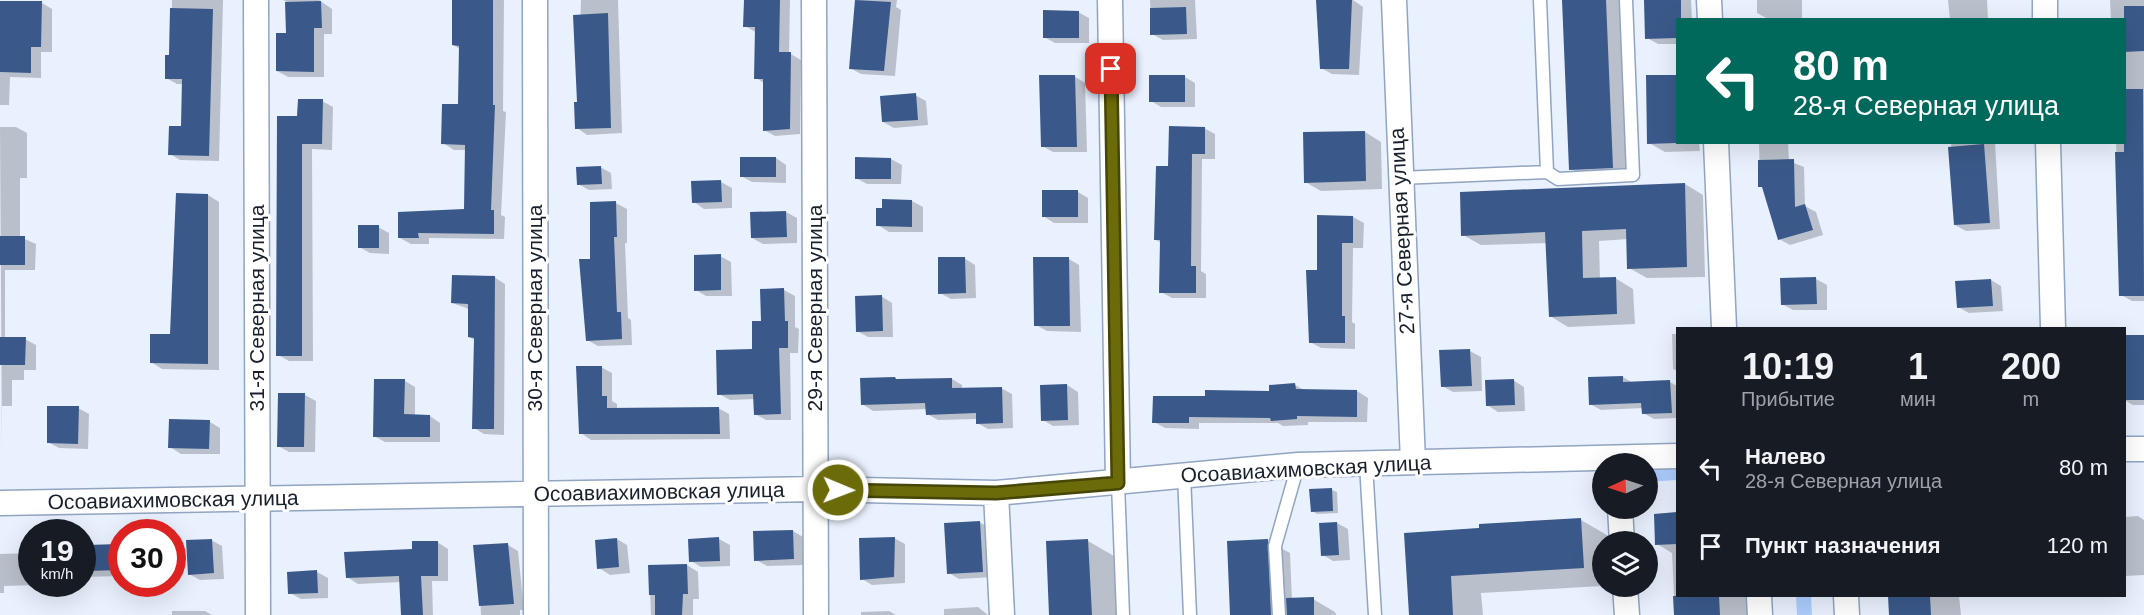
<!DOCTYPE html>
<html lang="ru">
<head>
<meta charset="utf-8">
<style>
	body { margin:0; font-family:Helvetica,sans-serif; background:#20242c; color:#f1f3f6; height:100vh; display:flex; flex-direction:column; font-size:22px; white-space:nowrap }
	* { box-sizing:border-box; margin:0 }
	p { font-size:20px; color:#9ea1a6 }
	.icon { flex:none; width:33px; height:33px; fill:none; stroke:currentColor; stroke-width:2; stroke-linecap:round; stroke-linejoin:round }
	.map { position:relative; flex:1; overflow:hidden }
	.sheet { position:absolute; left:1676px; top:327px; width:450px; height:270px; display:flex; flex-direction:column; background:#171b24; border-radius:0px; box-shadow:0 6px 24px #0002 }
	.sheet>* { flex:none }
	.hud { position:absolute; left:1676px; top:18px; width:450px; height:126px; border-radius:0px; box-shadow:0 6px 24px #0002; background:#00695c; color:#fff; overflow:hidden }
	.needle { width:39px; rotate:267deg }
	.controls { position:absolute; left:1592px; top:453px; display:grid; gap:12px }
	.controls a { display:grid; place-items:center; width:66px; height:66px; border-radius:50%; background:#171b24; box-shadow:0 6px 24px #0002; font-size:30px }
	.speed { position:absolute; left:18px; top:519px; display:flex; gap:12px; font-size:30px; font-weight:700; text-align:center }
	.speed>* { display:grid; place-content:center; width:78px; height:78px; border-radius:50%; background:#171b24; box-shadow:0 6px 24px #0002; line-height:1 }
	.speed small { font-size:15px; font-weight:400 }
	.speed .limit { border:9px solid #d22; background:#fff; color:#111 }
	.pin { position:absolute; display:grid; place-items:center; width:51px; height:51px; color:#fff; margin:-26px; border-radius:12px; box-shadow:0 3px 9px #0006 }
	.me { position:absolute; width:66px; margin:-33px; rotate:91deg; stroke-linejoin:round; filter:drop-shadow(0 0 4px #0008) }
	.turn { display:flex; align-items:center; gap:21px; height:126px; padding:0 18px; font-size:27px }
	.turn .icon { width:78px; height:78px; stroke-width:2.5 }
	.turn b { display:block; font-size:42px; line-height:51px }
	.eta { display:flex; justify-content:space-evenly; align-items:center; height:102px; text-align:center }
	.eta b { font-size:36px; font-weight:700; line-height:42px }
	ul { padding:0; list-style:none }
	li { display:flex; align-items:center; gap:18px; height:78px; padding:0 18px }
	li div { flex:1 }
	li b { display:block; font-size:22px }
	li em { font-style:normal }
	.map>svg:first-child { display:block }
	.green { fill:#adcdfe }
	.shadow { fill:#0003 }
	.building { fill:#3a598a }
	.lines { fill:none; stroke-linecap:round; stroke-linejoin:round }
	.lane-casing { stroke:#91a4c1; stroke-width:15 }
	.street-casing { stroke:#91a4c1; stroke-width:27 }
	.lane { stroke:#fff; stroke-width:12 }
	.street { stroke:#fff; stroke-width:24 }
	.route-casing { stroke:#464606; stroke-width:15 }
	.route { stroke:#6c6b09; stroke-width:10 }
	.labels { text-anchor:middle; stroke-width:6; stroke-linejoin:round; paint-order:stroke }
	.street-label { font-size:21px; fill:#18202b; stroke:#fff }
</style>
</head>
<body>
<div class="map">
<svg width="2144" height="615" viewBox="0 0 2144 615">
	<rect width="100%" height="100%" fill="#e9f1fe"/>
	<path class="green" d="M1677 467V480L1647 482V471L1651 468Z
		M1796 596H1811L1812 615H1797Z"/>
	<path class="shadow" d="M172 0H223L219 161 180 160 170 154 182 128 183 84H177L166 78 171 56Z
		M283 0H319L332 9V34H324V77H288L277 71 287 35V2Z
		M452 0H504L503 111 506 112 501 215 505 217 504 239 429 238V244H411L400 238 465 211 466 150H454L443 143 459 106 460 49 453 45Z
		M581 0H618L622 133 587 135 577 128Z
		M754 0H790L789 53 801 60 800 134 775 136 764 130V83L756 78 757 33 745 26Z
		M856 0H897L896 7 901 10 895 76 861 74 850 68Z
		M1150 0H1195L1197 39 1163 40 1152 34Z
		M1319 0H1353L1363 7 1359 75 1332 74 1321 68Z
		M1564 0H1626L1633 179 1591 181 1571 169Z
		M1646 0H1691L1692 20H1677V44H1658L1647 38Z
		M1757 0H1802V18L1768 19 1757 13Z
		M1948 0H1987L1988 20H1950Z
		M2110 0H2144V301H2132L2121 295 2116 142H2124V20H2111Z
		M0 2 42 3 52 9V52H41V78L10 77 9 105H0Z
		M1078 12 1089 18V43H1055L1044 37Z
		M1074 76 1085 83 1087 152H1053L1042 146Z
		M1677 76V142H1699L1700 151 1665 152 1649 143Z
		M1185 77 1195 83V107H1161L1151 101Z
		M915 95 926 101 928 125 894 128 883 122Z
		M322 101 333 107 332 150 312 149 313 361H289L278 355 299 117Z
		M0 127H16L27 133V178H20V237L36 244 35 270H5V338L25 339 36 345V370H24V380H12V406H2V453Z
		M1204 128 1215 134V159H1202L1201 271 1206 274V298H1172L1161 292V243L1156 240 1170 168Z
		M1365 132 1381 142 1382 189 1321 191 1305 182Z
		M1759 142H1788L1789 161 1804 167 1805 206 1816 212 1823 235 1790 245 1779 239 1764 189 1760 186Z
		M1951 142H1995L2000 229 1966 231 1955 225Z
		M776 158 786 165V183L752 182 741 176Z
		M891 159 902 165 901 184H867L856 178Z
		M600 167 611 173 612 189 589 190 578 184Z
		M721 182 732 188V208L704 209 694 202Z
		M1685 184 1703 195 1705 277 1647 278 1629 268 1628 239 1599 241 1600 279 1615 278 1633 289 1635 324 1568 327 1550 316 1547 243 1481 245 1463 235Z
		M1078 192 1088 198V223H1054L1043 216Z
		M177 195H208L219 202V370L162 369 151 362 171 336Z
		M912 201 923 207V232H889L878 225Z
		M616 203 627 209V243H625L628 318 631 320 632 345 598 346 587 340 591 260Z
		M786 212 797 218V243L763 244 752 238V213Z
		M1353 217 1364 223 1363 248H1353L1352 322 1355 324V349L1321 348 1310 342 1318 272Z
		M378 227 389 233V254L370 253 359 247Z
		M720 256 731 262 732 296H706L696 290Z
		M964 258 975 265 976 298 951 299 940 293Z
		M1069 259 1079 265 1081 332 1047 331 1036 325Z
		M494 277 505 284 504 435 484 434 474 428 475 340 469 337V309L452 303Z
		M1816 279 1827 285V310H1793L1782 304Z
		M1991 280 2001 286 2003 311 1969 313 1958 307Z
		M784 290 795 296V327L799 329 798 353H790L791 420H766L755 414V399L730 400 719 394 753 351 763 322Z
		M881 296 892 303 893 337H868L857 331Z
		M1672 334H1677V371L1673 369Z
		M2124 336H2144V405H2133L2124 400Z
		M1470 351 1481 357 1482 391 1453 392 1442 386Z
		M601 367 612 373V401L617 404V410L718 408 729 414 730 439 591 440 581 433Z
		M1623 377 1633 383 1670 382 1677 386V418L1654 419 1643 413V408L1601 410 1590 404Z
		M952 379 962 385V389L1001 388 1012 394 1013 428 988 429 977 423V419L938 420 927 414V409L873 411 862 404Z
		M1513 380 1524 387 1525 411 1498 412 1487 405Z
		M405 381 415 387V416H430L440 423V442H385L374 436Z
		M1067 385 1078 392 1079 425 1053 426 1043 420Z
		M1295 385 1306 391H1357L1368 398 1367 422H1308V425L1283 426 1278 423H1199V429L1165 428 1154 422 1206 398 1271 392Z
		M305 395 316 401 315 452H289L278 446Z
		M78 408 89 414 88 449 59 448 48 442Z
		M210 422 220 428V454H181L170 447Z
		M1332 490 1337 492 1338 513 1317 514 1312 511Z
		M1677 514V596H1749L1750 615H1675L1672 553 1657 544Z
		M2138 516 2144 520V575L2124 576V517Z
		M1581 520 1612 538V542H1602V586L1481 593 1483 615H1411L1406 534Z
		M979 522 990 528 993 577 959 579 949 573Z
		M1337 523 1348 529 1350 560 1333 561 1323 555Z
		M793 531 803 537 804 565 767 566 756 560Z
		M894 538 905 544V583L872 585 862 579Z
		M617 539 627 545 630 573 610 575 599 568Z
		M719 539 730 545V566L701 567 691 561Z
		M211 540 222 546 224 579 200 580 189 574Z
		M1088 541 1114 556 1117 615H1050Z
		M1268 541 1290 553 1292 600 1313 599 1335 612 1336 615H1232Z
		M437 542 448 549V581H432L433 615H403L401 582 358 584 347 577Z
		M120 545 122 576 82 577V553Z
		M508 545 518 551 524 610H520V615H481L479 572Z
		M32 553V584H67L4 586V593H0V554Z
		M687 565 698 572 699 599H693V615H651L649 567Z
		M317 572 328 578V598L301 599 290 593Z
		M1890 596H1959L1961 615H1891Z
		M978 607 988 615H944V609Z
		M172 611H205L212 615H172Z
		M889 611 896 615H861V612Z"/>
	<path class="building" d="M452 0H493V105H495L491 210H494V234L418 233 419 238H398V212L464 209 465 145 441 144 442 104H458L459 46 452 45Z
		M744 0H780L779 52H791L790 129 763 131V79H754L755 27H743Z
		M855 0 891 2 884 71 849 69Z
		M1316 0H1352L1349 69H1320Z
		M1562 0H1606L1613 168 1569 170Z
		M1644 0H1681V20H1677V38L1645 39Z
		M0 1H42L41 47H31V73L0 72Z
		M321 1 322 28H314V72L276 71V33H286L285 2Z
		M2124 6H2144V51L2124 52Z
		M1186 7 1187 34 1150 35V8Z
		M170 8 213 9 209 156 168 155 169 126H181L182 79H165V55H169Z
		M1043 10 1079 11V38H1043Z
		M608 13 611 128 575 129 574 102H577L573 15Z
		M1039 75H1075L1077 147H1041Z
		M1149 75H1185V102H1149Z
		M1646 75H1677V143L1647 144Z
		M2124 89H2143L2144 296H2119L2115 152H2124Z
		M916 93 918 120 882 122 880 96Z
		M298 99H323L322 144H302V356H276L277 116H297Z
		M1169 126 1205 127V154H1192L1191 266H1196V293H1159L1160 240H1154L1156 166H1168Z
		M1365 131 1366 181 1304 183 1303 132Z
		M1984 144 1990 223 1954 225 1948 147Z
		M740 157H776V177H740Z
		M855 157 891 158V179H855Z
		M1794 159 1795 207 1805 204 1813 230 1778 240 1762 187H1758V160Z
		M601 166 602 184 577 185 576 167Z
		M721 180 722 202 692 203 691 181Z
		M1685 183 1687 267 1627 269 1626 229 1582 231 1583 278 1616 277 1617 314 1549 317 1545 232 1461 236 1460 192Z
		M1042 190H1078V217H1042Z
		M176 193 208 194V364L150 363V334H170Z
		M882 199 912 200V227L876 226V208H882Z
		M616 201 617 237H614L617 312H621L622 339 586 341 579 259H590V202Z
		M786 211 787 237 751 238 750 212Z
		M1317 215 1353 216V243H1342V316H1345V343H1309L1306 270H1317Z
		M358 225H379V248H358Z
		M0 236H25V265H0Z
		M721 254V290L694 291V255Z
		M938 257H965L966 293 938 294Z
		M1033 257H1069L1070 326H1034Z
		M452 275 495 276 494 429H472L474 338 468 337V304L451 303Z
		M1816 277 1817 304 1781 305 1780 278Z
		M1991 279 1993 306 1957 308 1955 281Z
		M784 288 785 321H788V348H779L781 414 754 415 753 394 717 395 716 350 752 349V321H761L760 289Z
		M882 295 883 331 856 332 855 296Z
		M2124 335H2144V400H2124Z
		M0 337H26L25 365H0Z
		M1470 349 1472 386 1441 387 1439 350Z
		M576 366H602V396H607V408L719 407 720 434H579Z
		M1623 376V382L1670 380 1672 413 1642 414 1641 403 1589 405 1588 377Z
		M895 377 896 379 952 378V388L1002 387 1003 423 976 424V413L926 415 925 403 861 405 860 378Z
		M374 379H405L404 414 430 415V437H373Z
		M1514 379 1515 405 1486 406 1485 380Z
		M1295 383 1296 389 1357 390V417L1297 416V419L1271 421 1270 418 1189 417V423H1152L1153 396H1205V390L1269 391V385Z
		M1067 384 1068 420 1041 421 1040 385Z
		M278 393H305L304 447H277Z
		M47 406H79L78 444 47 443Z
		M169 419 210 420 209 449 168 448Z
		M1332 488 1333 511 1311 512 1309 489Z
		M1677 512V544L1655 545 1654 514Z
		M1581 518 1584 568 1451 576 1453 615H1409L1404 533 1479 528V524Z
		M980 521 983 572 947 574 944 523Z
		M1337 522 1339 555 1321 556 1319 523Z
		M793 530 794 559 754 561 753 531Z
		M719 537 720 561 689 562 688 539Z
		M895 537 894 577 860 580 859 538Z
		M617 538 619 567 597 569 595 540Z
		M212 539 214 573 188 575 186 540Z
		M1088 539 1092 615H1049L1046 541Z
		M1268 539 1271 615H1230L1227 541Z
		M412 541H438V576H421L423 615H401L399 576 346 578 344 552 412 549Z
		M508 543 514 604 479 606 473 545Z
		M120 544 121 570 87 571 86 545Z
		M687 564 688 594H683L682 615H655V595H649L648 565Z
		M317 570 318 593 288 594 287 572Z
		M1673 596H1719L1720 615H1674Z
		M1888 596H1930L1931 615H1889Z
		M1314 597V615H1287L1286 598Z"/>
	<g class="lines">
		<defs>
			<path id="lane" d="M1547 172 1558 179 1633 175 1626 0
				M1399 178 1547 172 1540 0
				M1366 464 1375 615
				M1184 475 1190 615
				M1118 483 1123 615
				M1279 615 1275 546 1298 465"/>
			<path id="street" d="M256 0 258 615
				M535 0 536 615
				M814 0 816 615
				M1110 0 1118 483
				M1394 0 1413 462
				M1709 0 1710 20
				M2045 0V20
				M1716 142 1724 328
				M2048 142 2053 328
				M2124 449H2144
				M996 493 1002 615
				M0 503 816 489 996 493 1298 465 1677 456
				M1620 508 1622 542
				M1625 586 1627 615
				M1759 596 1760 615
				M1846 596 1847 615"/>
		</defs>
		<use href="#lane" class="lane-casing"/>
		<use href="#street" class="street-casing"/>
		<use href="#lane" class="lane"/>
		<use href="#street" class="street"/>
	</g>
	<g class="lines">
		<defs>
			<path id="route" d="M838 490 996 493 1118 483 1111 69"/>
		</defs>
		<use href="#route" class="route-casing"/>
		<use href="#route" class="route"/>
	</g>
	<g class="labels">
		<g class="street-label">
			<text transform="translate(1402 231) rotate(-93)" y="7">27-я Северная улица</text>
			<text transform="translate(257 308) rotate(-90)" y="7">31-я Северная улица</text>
			<text transform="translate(535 308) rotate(-90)" y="7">30-я Северная улица</text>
			<text transform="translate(815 308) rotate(-90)" y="7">29-я Северная улица</text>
			<text transform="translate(1306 469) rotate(-3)" y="7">Осоавиахимовская улица</text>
			<text transform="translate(659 492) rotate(-1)" y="7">Осоавиахимовская улица</text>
			<text transform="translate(173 500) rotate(-1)" y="7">Осоавиахимовская улица</text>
		</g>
	</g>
</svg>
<div class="controls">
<a><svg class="needle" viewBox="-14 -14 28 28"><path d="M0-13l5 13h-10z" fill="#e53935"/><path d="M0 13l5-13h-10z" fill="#9ea1a6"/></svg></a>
<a><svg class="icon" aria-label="layers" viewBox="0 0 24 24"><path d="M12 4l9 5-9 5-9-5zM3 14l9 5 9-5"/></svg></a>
</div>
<div class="speed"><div>19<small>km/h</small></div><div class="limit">30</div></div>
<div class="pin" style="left:1111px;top:69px;background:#d93025"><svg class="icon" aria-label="arrive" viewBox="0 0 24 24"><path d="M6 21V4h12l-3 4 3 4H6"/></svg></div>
<svg class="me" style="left:838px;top:490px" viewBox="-20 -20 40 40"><circle r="17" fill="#6c6b09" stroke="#fff" stroke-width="3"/><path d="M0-11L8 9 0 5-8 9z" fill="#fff"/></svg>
<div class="hud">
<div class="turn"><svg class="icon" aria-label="left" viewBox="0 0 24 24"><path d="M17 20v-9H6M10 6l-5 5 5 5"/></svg><div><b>80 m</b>28-я Северная улица</div></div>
</div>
<section class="sheet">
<div class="eta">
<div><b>10:19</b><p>Прибытие</p></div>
<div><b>1</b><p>мин</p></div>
<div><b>200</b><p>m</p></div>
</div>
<ul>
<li><svg class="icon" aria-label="left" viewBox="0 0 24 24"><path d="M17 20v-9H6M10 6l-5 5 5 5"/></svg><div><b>Налево</b><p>28-я Северная улица</p></div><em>80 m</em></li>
<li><svg class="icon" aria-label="arrive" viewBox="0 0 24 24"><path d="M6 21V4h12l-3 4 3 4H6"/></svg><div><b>Пункт назначения</b></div><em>120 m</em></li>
</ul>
</section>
</div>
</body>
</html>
